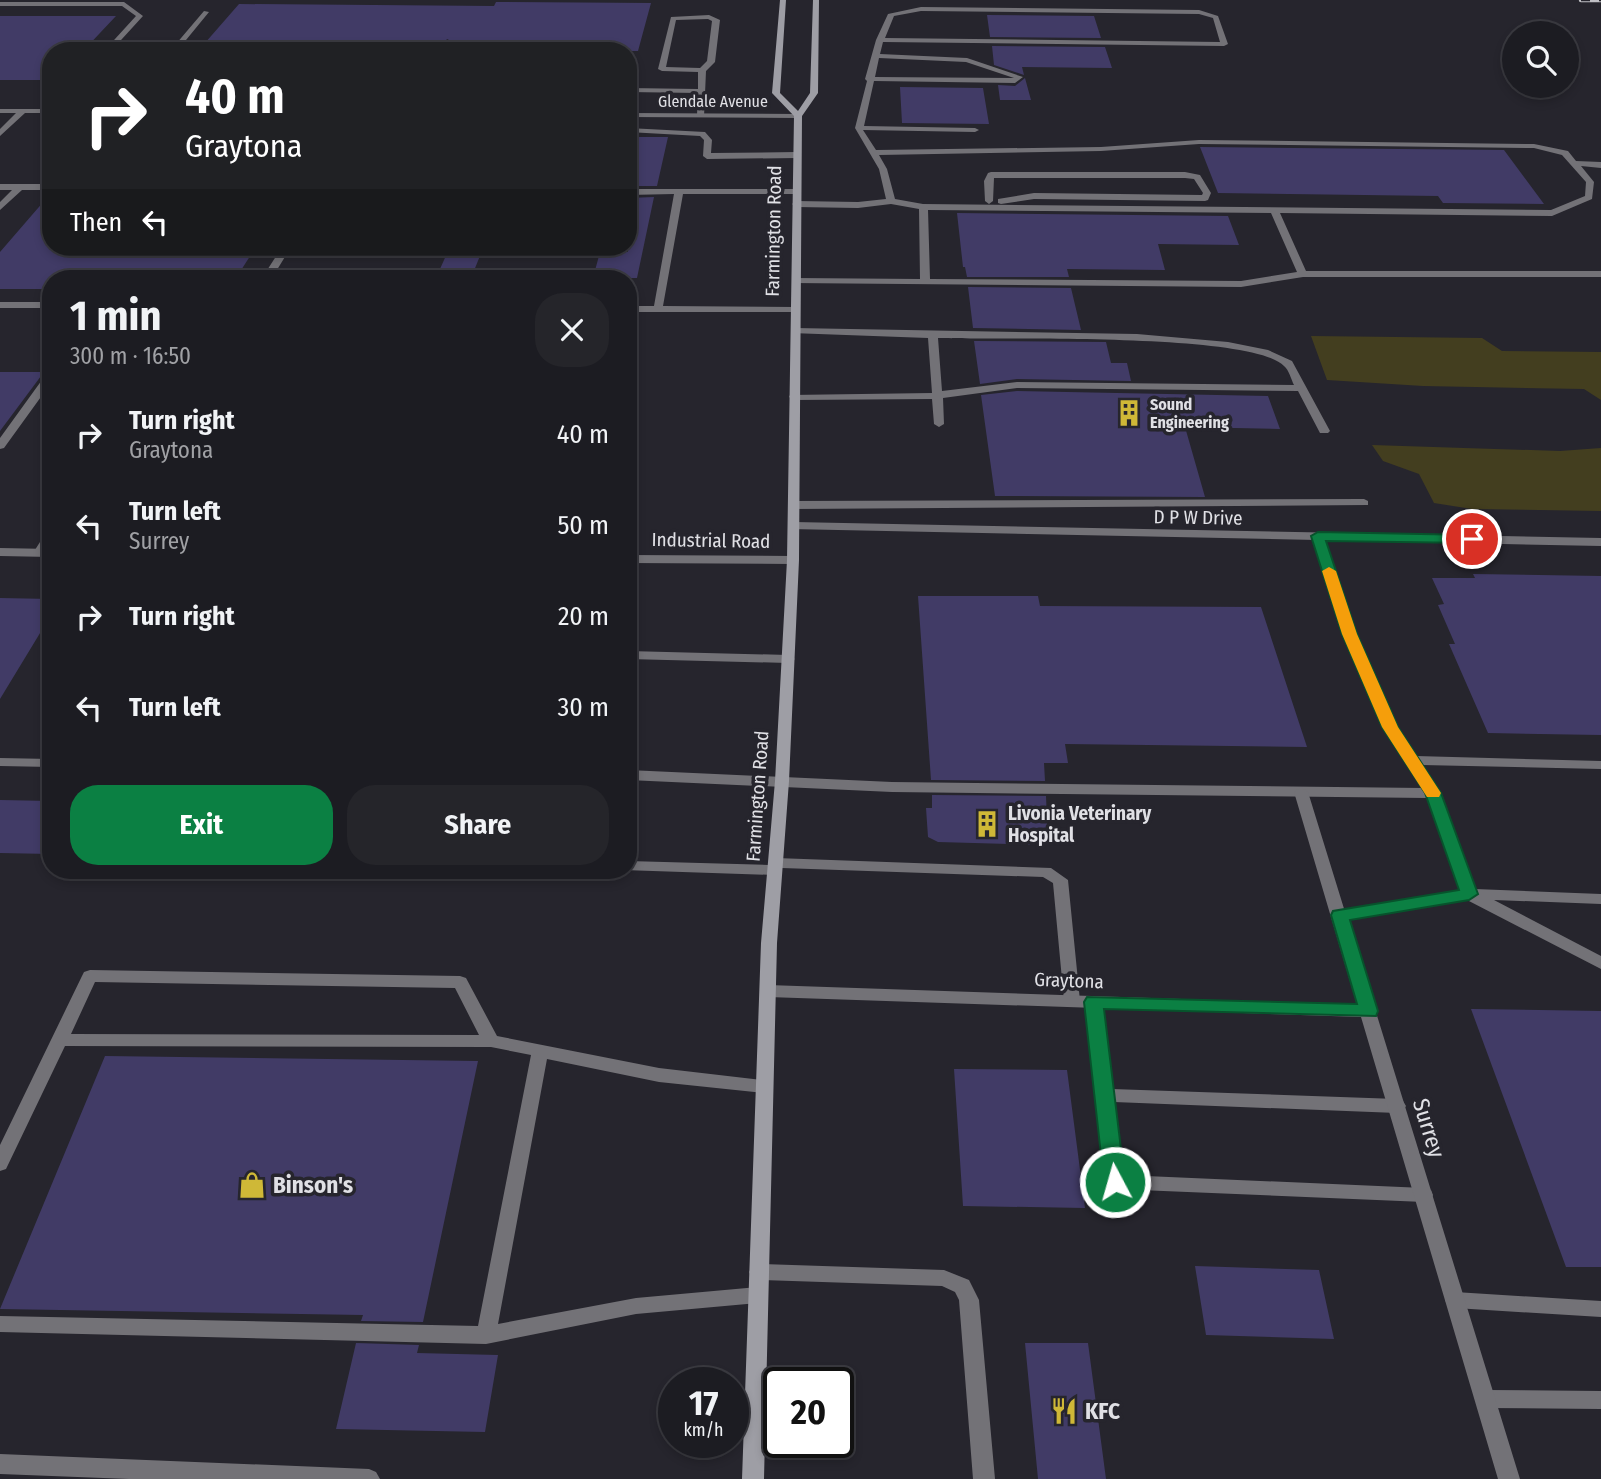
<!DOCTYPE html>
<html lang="en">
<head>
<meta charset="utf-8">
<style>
	body { margin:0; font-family:"Fira Sans Condensed",sans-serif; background:#25252a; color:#f1f3f6; height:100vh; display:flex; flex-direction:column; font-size:26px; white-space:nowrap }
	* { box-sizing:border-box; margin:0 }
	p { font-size:23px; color:#a0a1a5 }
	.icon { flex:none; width:38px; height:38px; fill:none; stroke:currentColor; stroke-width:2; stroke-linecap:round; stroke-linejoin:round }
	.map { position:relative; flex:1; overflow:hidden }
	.details { position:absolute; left:42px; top:270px; width:595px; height:609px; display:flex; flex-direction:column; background:#1c1c22; border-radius:28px; box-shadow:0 4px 10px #0003,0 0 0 2px #3a3a40 }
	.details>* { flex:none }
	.banner { position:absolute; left:42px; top:42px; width:595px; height:214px; border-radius:28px; box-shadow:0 4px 10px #0003,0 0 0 2px #3a3a40; background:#202124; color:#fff; overflow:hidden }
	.fabs { position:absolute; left:1502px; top:21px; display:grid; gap:14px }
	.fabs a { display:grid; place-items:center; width:77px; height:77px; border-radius:50%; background:#1c1c22; box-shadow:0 4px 10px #0003,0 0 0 2px #3a3a40; font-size:35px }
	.speed { position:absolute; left:658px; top:1367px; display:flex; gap:14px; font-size:35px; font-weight:700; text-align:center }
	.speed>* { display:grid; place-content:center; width:91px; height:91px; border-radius:50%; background:#1c1c22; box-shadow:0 4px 10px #0003,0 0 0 2px #3a3a40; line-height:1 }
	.speed small { font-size:18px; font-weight:400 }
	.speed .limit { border:4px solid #111; border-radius:10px; background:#fff; color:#111 }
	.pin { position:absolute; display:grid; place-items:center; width:60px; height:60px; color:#fff; margin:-30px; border:4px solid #fff; border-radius:50%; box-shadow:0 2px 7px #0007 }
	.me { position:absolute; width:77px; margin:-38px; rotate:354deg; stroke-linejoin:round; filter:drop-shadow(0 0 5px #0008) }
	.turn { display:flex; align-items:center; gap:24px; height:147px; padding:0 28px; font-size:32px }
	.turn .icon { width:91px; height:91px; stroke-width:2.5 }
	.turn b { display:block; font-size:49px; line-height:60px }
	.then { display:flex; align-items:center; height:66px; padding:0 28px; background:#0003; gap:14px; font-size:26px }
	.round { display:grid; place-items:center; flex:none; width:74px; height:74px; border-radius:28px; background:#25252a }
	.headline { display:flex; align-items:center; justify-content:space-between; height:119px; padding:0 28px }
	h1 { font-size:42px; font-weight:700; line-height:52px }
	.cta { display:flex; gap:14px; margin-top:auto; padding:14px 28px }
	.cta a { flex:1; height:80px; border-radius:28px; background:#0b8043; color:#fff; font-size:28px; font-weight:700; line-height:80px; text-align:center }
	.cta a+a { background:#25252a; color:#f1f3f6 }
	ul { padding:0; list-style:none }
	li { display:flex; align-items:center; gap:21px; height:91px; padding:0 28px }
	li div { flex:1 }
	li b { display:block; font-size:26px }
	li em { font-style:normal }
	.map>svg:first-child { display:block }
	.green { fill:#433e1f }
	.building { fill:#413b66 }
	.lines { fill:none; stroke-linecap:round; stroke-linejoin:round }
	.lane { fill:#737277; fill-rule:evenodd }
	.street { fill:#737277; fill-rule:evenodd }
	.secondary { fill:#9e9ea5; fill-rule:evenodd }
	.rail-casing { stroke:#bfbfc4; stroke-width:4.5 }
	.rail { stroke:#26252d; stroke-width:2.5; stroke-dasharray:9; stroke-linecap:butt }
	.route { fill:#0b8043; stroke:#07532c; stroke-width:2 }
	.slow { fill:#f59e0b }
	.labels { text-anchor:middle; stroke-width:7; stroke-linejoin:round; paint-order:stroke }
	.far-street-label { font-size:16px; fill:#e0e0e5; stroke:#26252d }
	.far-poi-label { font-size:16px; font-weight:bold; fill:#e0e0e5; stroke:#26252d; text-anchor:start }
	.street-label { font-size:19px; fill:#e0e0e5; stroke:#26252d }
	.poi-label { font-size:19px; font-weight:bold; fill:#e0e0e5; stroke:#26252d; text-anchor:start }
	.near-street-label { font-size:23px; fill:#e0e0e5; stroke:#26252d }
	.near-poi-label { font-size:23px; font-weight:bold; fill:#e0e0e5; stroke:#26252d; text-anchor:start }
</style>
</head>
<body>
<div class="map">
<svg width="1601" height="1479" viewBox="0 0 1601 1479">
	<rect width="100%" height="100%" fill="#26252d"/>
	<path class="green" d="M1311 336 1482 338 1502 351 1601 352V400L1584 389 1423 386 1327 380Z
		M1372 445 1560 451 1601 448V511L1472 509 1434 503 1419 474 1383 461Z"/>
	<path class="building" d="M496 2 651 3 638 51H452L455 43 447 39 439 51H198L239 4 494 6Z
		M987 15 1094 16 1101 38 990 37Z
		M0 16H116L83 51H51V80H0Z
		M992 46 1105 47 1112 68 1022 67 1024 75 994 65Z
		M1025 78 1031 100H1000L998 85 1015 86Z
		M900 87 983 88 989 124 902 123Z
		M628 137H668L657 186H628Z
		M1200 147 1504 150 1544 204 1443 203 1438 196 1218 193Z
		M51 193V248L122 249 119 253 208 254 211 250H254L236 278H51V289H0V252Z
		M654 197 637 278H593L600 252H628V198Z
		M957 213 1228 216 1239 245 1158 244 1165 270 1067 269 1069 277H967L965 267H963Z
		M448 251H482L471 278H436Z
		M968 287 1071 288 1081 330 973 328Z
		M974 341 1106 342 1111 363H1127L1131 381 1017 379 980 384Z
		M0 372H44L0 431Z
		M1017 391 1268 396 1280 429 1185 427 1205 497 995 496 981 395Z
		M1473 574 1601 576V735L1488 733 1449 644H1455L1438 605 1444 604 1432 578H1475Z
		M918 596H1038L1040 606 1261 607 1307 747 1065 744 1068 763H1044L1045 781 931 780Z
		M0 598 51 599V615L0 699Z
		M932 795 1046 796 1048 845 938 842 928 837 926 808H932Z
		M0 800 51 801V854L0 853Z
		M1471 1009 1601 1011V1267H1566Z
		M105 1056 478 1061 423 1322 361 1321 363 1315 0 1309Z
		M954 1069 1067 1070 1085 1208 963 1206Z
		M1195 1266 1319 1270 1334 1339 1206 1335Z
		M356 1343 419 1345 417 1353 498 1355 485 1432 336 1429Z
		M1025 1343H1088L1106 1479H1038Z"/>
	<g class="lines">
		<path class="lane" d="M0 2H124L143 16 111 51H104L136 16 122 6H0Z
			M921 7 1199 10 1218 16 1228 44 1224 46 883 42 880 54 967 58 1023 77 1015 83 874 81 864 126 975 128 979 130 975 132 863 130 876 150 1101 147 1199 140 1534 144 1568 151 1576 161 1601 162V168L1581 166 1594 182 1592 199 1552 216 1280 213 1306 271H1601V277H1303L1241 287 792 283V279L795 278 920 279 919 209 891 204 858 208 796 207 792 204 796 201 858 202 886 199 879 169 855 128 867 81 865 79 876 40 888 14ZM921 11 1199 14 1213 18 1220 42 885 38 894 16ZM879 58 966 62 1014 78 875 77ZM1199 144 1534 148 1562 155 1586 182 1585 196 1551 210 923 204 895 199 887 169 879 155 1101 151ZM928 210 1271 213 1297 272 1241 281 930 279Z
			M204 11 209 12 177 51H170Z
			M709 15 720 20 715 62 706 71 704 117 697 115 698 93 628 92V88L698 89V72L662 71 658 69 671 17ZM708 19 712 21 707 61 700 68 666 67 676 20Z
			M446 42 453 44 449 51H441Z
			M628 128 705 132 712 140 711 153 797 152 801 155 797 158 707 159 703 156 704 140 700 136 628 132Z
			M991 172H1185L1200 175 1211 193 1208 200 1205 201 1034 199 1001 204 998 203V199L1034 193 1202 195 1203 193 1194 179 1185 178H994L993 201 989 204 985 201 984 181 988 173Z
			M0 184H51V190H22L0 210V202L12 190H0Z
			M628 189H799L800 191 796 194H683L663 306 795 307 798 308V312H628V306H654L674 194 628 195Z
			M282 247H291L272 278H262Z
			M0 302H51V308H0Z
			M795 328 1137 334 1228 342 1268 350 1292 361 1330 431 1328 433H1320L1298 391 1017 388 943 398 944 424 939 427 934 424 932 399 794 400 789 397 790 395 932 393 928 338 791 333V329ZM938 338C995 340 1252 332 1284 366 1289 370 1291 379 1294 385L1017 382 942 391Z
			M51 372V383L4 448 0 449V438L47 373Z
			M1364 499 1368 501V505L794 509 788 505 794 501Z
			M51 530C51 541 49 547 43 556H35L33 553 47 531Z
			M1318 532 1324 536C1348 612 1372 689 1416 756L1601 761V769L1422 765 1440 793 1475 889 1601 894V904L1494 900 1601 956V969L1467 900 1340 920 1334 919 1332 915 1334 911 1460 890 1427 798 892 792 628 780V770L892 782 1423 788 1383 727 1343 634 1312 536Z
			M628 651 788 655 795 659 788 663 628 659Z
			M51 679V694L44 690V683Z
			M0 758 51 759V767L0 766Z
			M776 858 1051 868 1068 880 1080 1001 1078 1005 1072 1007 1066 1005 1064 1001 1053 883 1043 877 782 868 780 874 775 875 623 870H628V861L769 865 771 859Z
			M90 970 460 976 466 978 497 1036 659 1068 770 1081 773 1086 770 1091 764 1093 659 1082 547 1059 498 1324 636 1298 758 1287 765 1289 768 1295 765 1301 758 1303 636 1314 486 1344 0 1332V1316L478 1326 531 1055 491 1047 65 1046 6 1169 0 1171V1145L82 976 84 972ZM95 982 455 988 479 1035 71 1034Z
			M1093 996 1099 998 1101 1002 1112 1089 1397 1099 1403 1101 1406 1106 1403 1111 1397 1113 1114 1102 1123 1175 1424 1188 1431 1190 1433 1195 1431 1200 1424 1202 1115 1189 1109 1187 1106 1182 1085 1002 1087 998Z
			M759 1264 944 1270 969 1280 979 1300 995 1479H973L959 1300 955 1292 942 1286 759 1280 752 1278 749 1272 752 1266Z
			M1455 1292 1601 1301V1317L1455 1308 1448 1306 1445 1300 1448 1294Z
			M1485 1390 1601 1391V1409L1485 1408 1478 1405 1475 1399 1478 1393Z
			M0 1454 369 1469 376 1472 380 1479H129L0 1474Z"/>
		<path class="street" d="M0 109H51V113H25L0 136V129L16 113H0Z
			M628 113 798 114 802 116 798 118 628 117Z
			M794 522 1601 538V546L790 529 788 526Z
			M0 548 51 549V557L0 556Z
			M628 555 793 556 799 560 793 564 628 563Z
			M1301 787 1308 792 1520 1479H1498L1361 1017 768 997 762 995 760 991 762 987 768 985 1357 1005 1294 792Z"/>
		<path class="secondary" d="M780 0H786L780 93 798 111 810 93 813 0H819L818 93 802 116 799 560 789 781 777 943 764 1479H742L761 943 775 781 787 560 794 116 772 93Z"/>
		<defs>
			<path id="rail" d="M1581 0H1601"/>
		</defs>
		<use href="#rail" class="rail-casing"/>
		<use href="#rail" class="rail"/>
	</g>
	<path class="route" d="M1318 532 1472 535 1479 539 1472 543 1326 541 1357 634 1398 727 1441 793 1478 894 1469 900 1350 920 1378 1011 1376 1016 1104 1009 1125 1182 1122 1188H1107L1104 1182 1084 1002 1087 997 1357 1004 1331 915 1333 911 1459 890 1425 793 1382 727 1342 634 1311 536Z"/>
	<path class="slow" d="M1329 567 1336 571 1357 634 1398 727 1441 793 1439 797H1427L1382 727 1342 634 1322 571Z"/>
	<defs>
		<symbol id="building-bare" viewBox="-9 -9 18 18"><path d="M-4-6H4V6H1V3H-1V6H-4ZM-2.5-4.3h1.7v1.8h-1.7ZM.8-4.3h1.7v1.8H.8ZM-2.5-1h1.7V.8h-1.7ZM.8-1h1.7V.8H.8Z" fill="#cfb837" stroke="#26252d" stroke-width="2.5" paint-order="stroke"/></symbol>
		<symbol id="shop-bare" viewBox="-9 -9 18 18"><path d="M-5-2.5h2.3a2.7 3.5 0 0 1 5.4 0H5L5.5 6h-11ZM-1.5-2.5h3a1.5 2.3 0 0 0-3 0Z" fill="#cfb837" stroke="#26252d" stroke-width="2.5" paint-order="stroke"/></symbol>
		<symbol id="restaurant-bare" viewBox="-9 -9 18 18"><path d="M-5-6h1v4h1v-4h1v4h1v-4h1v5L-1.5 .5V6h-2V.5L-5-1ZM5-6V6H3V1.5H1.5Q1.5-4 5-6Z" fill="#cfb837" stroke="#26252d" stroke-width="2.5" paint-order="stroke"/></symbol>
	</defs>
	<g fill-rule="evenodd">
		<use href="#building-bare" x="1110" y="394" width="38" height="38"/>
		<use href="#building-bare" x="968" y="805" width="38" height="38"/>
		<use href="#shop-bare" x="233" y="1166" width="38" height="38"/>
		<use href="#restaurant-bare" x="1045" y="1392" width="38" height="38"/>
	</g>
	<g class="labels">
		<g class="far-street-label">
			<text x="713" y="107">Glendale Avenue</text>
		</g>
		<g class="far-poi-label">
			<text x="1150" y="410">Sound<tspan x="1150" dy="18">Engineering</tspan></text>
		</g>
		<g class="street-label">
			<text transform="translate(773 231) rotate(-89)" y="7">Farmington Road</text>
			<text transform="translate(1198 517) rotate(1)" y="7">D P W Drive</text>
			<text transform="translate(711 540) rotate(1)" y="7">Industrial Road</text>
			<text transform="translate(757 796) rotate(-86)" y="7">Farmington Road</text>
			<text transform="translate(1069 980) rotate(2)" y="7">Graytona</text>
		</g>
		<g class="poi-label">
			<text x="1008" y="820">Livonia Veterinary<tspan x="1008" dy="22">Hospital</tspan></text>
		</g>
		<g class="near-street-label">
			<text transform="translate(1429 1128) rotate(73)" y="8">Surrey</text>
		</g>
		<g class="near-poi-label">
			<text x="273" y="1193">Binson's</text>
			<text x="1085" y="1419">KFC</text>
		</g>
	</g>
</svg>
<div class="fabs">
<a><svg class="icon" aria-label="search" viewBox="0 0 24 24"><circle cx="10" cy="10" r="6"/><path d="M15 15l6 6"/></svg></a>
</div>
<div class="speed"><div>17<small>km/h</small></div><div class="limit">20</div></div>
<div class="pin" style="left:1472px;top:539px;background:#d93025"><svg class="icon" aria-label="arrive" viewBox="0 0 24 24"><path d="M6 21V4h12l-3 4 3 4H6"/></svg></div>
<svg class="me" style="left:1115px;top:1182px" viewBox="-20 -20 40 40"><circle r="17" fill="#0b8043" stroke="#fff" stroke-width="3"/><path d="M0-11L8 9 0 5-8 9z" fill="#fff"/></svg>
<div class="banner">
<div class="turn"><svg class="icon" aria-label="right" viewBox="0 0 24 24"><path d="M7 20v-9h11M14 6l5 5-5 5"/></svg><div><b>40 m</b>Graytona</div></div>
<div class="then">Then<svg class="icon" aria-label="left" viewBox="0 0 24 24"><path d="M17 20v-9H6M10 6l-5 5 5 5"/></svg></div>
</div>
<section class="details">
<div class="headline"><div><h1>1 min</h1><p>300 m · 16:50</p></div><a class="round"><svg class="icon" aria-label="close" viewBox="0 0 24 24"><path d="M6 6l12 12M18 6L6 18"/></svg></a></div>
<ul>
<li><svg class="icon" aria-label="right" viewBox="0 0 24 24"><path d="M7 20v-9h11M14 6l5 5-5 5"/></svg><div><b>Turn right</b><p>Graytona</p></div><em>40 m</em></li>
<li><svg class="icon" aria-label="left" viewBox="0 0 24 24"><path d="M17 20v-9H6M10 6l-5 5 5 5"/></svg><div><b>Turn left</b><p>Surrey</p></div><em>50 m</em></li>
<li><svg class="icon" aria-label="right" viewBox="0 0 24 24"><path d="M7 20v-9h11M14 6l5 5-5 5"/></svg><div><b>Turn right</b></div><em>20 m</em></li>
<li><svg class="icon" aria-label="left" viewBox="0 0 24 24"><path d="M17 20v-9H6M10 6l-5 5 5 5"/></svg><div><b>Turn left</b></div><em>30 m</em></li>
</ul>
<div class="cta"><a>Exit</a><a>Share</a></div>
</section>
</div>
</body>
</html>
